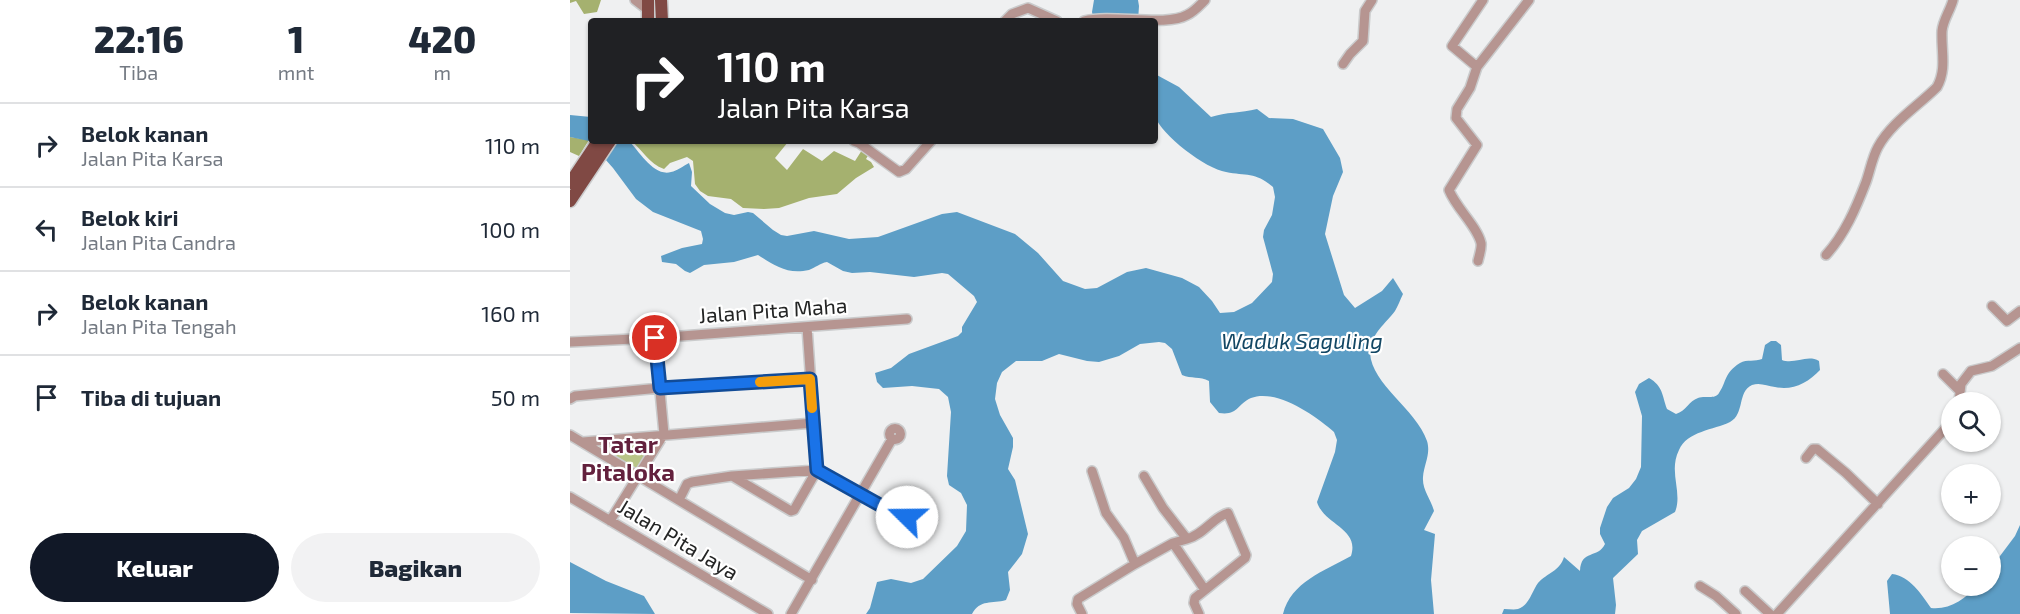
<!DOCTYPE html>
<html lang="id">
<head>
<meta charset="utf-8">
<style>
	body { margin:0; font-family:"Exo 2",sans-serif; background:#f2f2f3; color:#1f2937; height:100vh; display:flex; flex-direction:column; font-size:22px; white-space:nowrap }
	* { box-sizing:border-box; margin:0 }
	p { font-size:20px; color:#747a83 }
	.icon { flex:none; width:33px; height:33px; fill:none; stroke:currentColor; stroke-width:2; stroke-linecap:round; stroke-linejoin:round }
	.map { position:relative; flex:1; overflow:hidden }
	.panel { display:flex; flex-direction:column; background:#fff; width:570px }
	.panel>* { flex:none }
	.guide { position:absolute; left:18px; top:18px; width:570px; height:126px; border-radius:6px; box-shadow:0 2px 4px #0004; background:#202124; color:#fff; overflow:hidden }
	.buttons { position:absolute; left:1371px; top:392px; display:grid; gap:12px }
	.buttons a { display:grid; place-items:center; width:60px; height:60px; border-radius:50%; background:#fff; box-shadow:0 2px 4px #0004; font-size:30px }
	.pin { position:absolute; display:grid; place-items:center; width:51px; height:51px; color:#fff; margin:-26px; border:3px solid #fff; border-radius:50%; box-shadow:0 2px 6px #0007 }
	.me { position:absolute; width:66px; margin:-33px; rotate:292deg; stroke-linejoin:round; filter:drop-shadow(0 0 4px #0008) }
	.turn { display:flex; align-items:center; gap:21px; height:126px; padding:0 30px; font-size:27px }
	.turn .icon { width:78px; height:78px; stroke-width:2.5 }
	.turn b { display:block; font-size:42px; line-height:51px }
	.eta { display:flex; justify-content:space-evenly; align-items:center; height:102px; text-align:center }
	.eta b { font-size:36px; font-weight:800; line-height:42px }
	.action { display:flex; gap:12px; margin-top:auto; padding:12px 30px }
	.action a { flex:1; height:69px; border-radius:36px; background:#111827; color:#fff; font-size:24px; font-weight:800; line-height:69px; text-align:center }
	.action a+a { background:#f2f2f3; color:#1f2937 }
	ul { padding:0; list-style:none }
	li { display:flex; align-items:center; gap:18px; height:84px; padding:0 30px; border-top:2px solid #e0e1e3 }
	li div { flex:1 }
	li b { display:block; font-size:22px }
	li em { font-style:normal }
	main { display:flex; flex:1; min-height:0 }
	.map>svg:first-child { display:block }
	.green { fill:#b9c588 }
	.forest { fill:#a5b16f }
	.water { fill:#5d9ec6 }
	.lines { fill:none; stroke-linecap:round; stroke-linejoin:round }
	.minor-casing { stroke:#cacbcc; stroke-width:12 }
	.major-casing { stroke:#cacbcc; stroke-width:15 }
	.minor { stroke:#b69591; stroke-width:9 }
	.major { stroke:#804944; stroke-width:12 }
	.route-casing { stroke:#114b97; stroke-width:15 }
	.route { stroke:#1a73e8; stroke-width:10 }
	.slow { stroke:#f59e0b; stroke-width:10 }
	.labels { text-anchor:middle; stroke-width:4.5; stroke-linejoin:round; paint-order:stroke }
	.street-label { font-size:21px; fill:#242525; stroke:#fff }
	.water-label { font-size:22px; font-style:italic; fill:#134764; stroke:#fff }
	.quarter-label { font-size:24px; font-weight:bold; fill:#63213d; stroke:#fff }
</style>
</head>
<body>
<main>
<section class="panel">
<div class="eta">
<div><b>22:16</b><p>Tiba</p></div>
<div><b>1</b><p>mnt</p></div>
<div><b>420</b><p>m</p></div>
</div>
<ul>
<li><svg class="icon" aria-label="right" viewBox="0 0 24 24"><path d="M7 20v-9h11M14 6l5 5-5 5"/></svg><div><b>Belok kanan</b><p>Jalan Pita Karsa</p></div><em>110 m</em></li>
<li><svg class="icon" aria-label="left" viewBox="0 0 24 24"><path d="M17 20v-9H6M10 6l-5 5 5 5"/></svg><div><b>Belok kiri</b><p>Jalan Pita Candra</p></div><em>100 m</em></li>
<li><svg class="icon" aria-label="right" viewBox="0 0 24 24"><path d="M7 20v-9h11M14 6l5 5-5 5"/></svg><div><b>Belok kanan</b><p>Jalan Pita Tengah</p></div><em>160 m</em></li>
<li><svg class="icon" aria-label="arrive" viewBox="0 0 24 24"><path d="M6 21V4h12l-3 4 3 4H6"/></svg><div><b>Tiba di tujuan</b></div><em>50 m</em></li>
</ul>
<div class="action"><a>Keluar</a><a>Bagikan</a></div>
</section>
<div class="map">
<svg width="1450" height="614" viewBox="0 0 1450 614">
	<rect width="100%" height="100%" fill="#eff0f1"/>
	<path class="green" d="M85 439 68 469 27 445Z"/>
	<path class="forest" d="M0 0H31L27 12 14 14 6 1 0 3Z
		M0 137 19 140 9 156 0 152Z
		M61 141H217L218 142 205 158 217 170 233 149 252 161 264 151 285 161 292 150 299 154 296 159 301 162 304 167 286 178 267 194 239 198 209 208 194 209 173 208 161 199 138 196 130 191 125 184 123 161 117 157 100 163 94 169C79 164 73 150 61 141Z"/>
	<path class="water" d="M524 0H568L569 6 568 21H524L522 12Z
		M585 74 609 87 641 117C656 112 671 113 687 109L699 118 723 119 753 129 770 158 773 172 763 196 755 234 774 295 785 308 812 291 823 278 833 294C830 300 828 306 825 311 816 323 799 336 800 353 802 385 846 409 857 441 861 454 854 464 853 477 852 490 861 499 864 511L854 530 865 534 861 580 864 614H713C721 582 754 571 781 556 790 528 754 525 747 502L765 452 767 440 764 432C746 416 706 388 681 398 667 404 668 416 649 413L640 402 639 381C630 376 621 379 612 375L602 349 595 343 589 342 570 344 549 356 529 362 517 361 489 354 472 361H446L432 372 427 383 425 399 430 415 443 438V447L438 469 445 480 458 534 452 554 438 572 440 590 436 600C422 604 410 599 402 614H296L300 608 307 582 321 579 341 583 353 579 387 546 396 531 397 505 391 493 379 485 377 476 381 412 378 397 369 389 342 386 313 388 307 382 305 373 321 368 339 354 388 336 392 332V327L407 302 404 296 378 274 372 273 344 277 300 272 282 273 273 271 257 262C250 263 245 268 239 270 217 275 204 265 188 255L164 262 134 265 120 273 115 271 106 264 92 262 91 256 112 248 132 244 133 239 131 231 83 212 66 199 43 168 19 141 0 137V115L21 117V141H59C69 151 84 177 101 172 107 171 113 166 119 163L122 172 121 186 140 204 155 213 164 215 178 212 183 213 203 230 211 235 217 236 244 231 279 239 308 237 372 214 387 212 445 234 468 253 493 281 515 289 527 288 557 272 576 268 612 278 629 287 642 301 650 313 664 312 682 303 702 282 703 274 693 237 694 230 702 215 705 197 703 187C686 172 676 176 656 172 636 169 591 135 585 116 582 107 585 84 585 74Z
		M1201 341H1206L1211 345 1212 360C1224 365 1237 354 1249 361L1250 370C1238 383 1222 391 1205 387 1197 386 1190 382 1182 385 1167 392 1175 414 1160 422 1144 430 1117 431 1109 450 1098 472 1113 492 1105 512L1072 531 1067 540 1068 554 1043 578 1046 605 1045 614H932L934 609C939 609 944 610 948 609 959 606 962 591 968 583 977 573 990 571 994 557L1010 571C1011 549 1028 559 1035 544L1030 534V528L1037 507 1043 498 1059 488 1066 479 1071 467 1072 416 1065 392 1069 384 1079 378C1093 386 1092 395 1097 409L1106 414C1116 411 1119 401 1128 398 1135 395 1145 400 1149 393 1157 381 1154 373 1170 363 1177 359 1185 362 1192 359L1195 345Z
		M1450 525V614H1320L1317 581 1322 574C1340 576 1351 594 1361 608 1380 610 1395 599 1408 585H1420L1421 568 1445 536Z
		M0 562 36 581 74 596 85 614 0 613Z"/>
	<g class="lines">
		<defs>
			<path id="minor" d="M65 0 78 10
				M913 0 882 46 907 67 959 0
				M435 21 442 14 458 8 487 21
				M514 21C542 14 596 27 617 15 624 12 630 5 635 0
				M773 64 780 54 793 41 795 11 802 0
				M907 67 900 88 887 109 886 118 907 145 879 190C886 208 907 226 911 243 912 248 909 256 908 261
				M284 141 289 143 329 172 336 169 361 141
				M1256 255C1275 234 1286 208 1296 182 1300 171 1302 158 1308 147 1321 123 1348 106 1367 87 1377 69 1371 51 1372 31 1373 20 1380 11 1383 0
				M1422 306 1437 321 1450 311
				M237 327 247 470
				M0 342 85 338 337 319
				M1373 374 1390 391
				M0 399 5 396 90 388 240 379
				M1389 402 1391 384 1401 371 1422 366 1450 348
				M319.5 434a5.5 5.5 0 1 1 11 0a5.5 5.5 0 1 1-11 0Z
				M0 435 242 580
				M13 442 243 423
				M1236 458 1243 449H1247L1276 473 1308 504
				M247 470 326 514
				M162 476 221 511 224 510 247 470
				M0 497 198 614
				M109 500 117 484 122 482 162 476 247 470
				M325.5 516a5.5 5.5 0 1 1 11 0a5.5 5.5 0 1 1-11 0Z
				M40 521 94 434 85 338
				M617 539C635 534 643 517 658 513L676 555 675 558 625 598 624 603 629 614
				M603 543 635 590
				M565 564 603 543 617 539 593 508 574 476
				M1130 586 1146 596 1166 614
				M1175 591 1200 614
				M221 614 322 439
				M512 614 507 604 508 599 565 564 554 538 536 513 522 471
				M1207 614 1382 421"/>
			<path id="major" d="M78 0V21
				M91 0 92 21
				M0 183 28 141
				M0 201 40 141"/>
		</defs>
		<use href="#minor" class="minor-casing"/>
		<use href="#major" class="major-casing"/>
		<use href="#minor" class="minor"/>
		<use href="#major" class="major"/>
	</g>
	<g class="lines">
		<defs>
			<path id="route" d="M85 338 90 388 240 379 247 470 326 514 330 511H333L337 517"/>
		</defs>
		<use href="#route" class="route-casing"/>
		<use href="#route" class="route"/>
		<path class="slow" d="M190 382 240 379 242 408"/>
	</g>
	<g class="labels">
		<g class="street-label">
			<text transform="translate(203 311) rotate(-4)" y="7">Jalan Pita Maha</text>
			<text transform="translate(108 540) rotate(31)" y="7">Jalan Pita Jaya</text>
		</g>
		<g class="water-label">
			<text x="732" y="349">Waduk Saguling</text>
		</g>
		<g class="quarter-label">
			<text x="58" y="453">Tatar<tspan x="58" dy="28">Pitaloka</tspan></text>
		</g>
	</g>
</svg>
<div class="buttons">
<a><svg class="icon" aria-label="search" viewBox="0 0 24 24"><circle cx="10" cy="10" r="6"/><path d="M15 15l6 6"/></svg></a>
<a>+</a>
<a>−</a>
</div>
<div class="pin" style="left:85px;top:338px;background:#d93025"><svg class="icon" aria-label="arrive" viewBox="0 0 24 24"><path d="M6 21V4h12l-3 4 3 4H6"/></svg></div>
<svg class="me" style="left:337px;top:517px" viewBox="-20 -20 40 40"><circle r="19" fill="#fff"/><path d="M0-13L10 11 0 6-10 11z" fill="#1a73e8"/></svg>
<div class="guide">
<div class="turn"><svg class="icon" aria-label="right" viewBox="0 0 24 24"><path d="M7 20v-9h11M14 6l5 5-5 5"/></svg><div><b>110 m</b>Jalan Pita Karsa</div></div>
</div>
</div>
</main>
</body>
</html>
